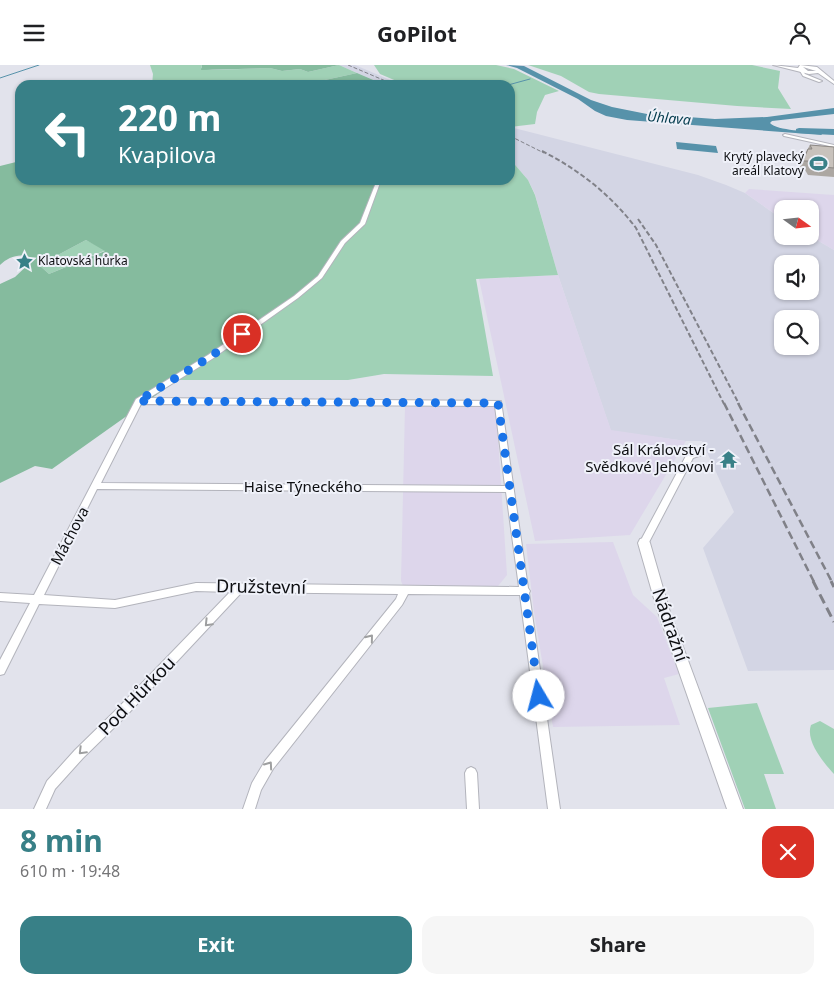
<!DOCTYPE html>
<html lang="en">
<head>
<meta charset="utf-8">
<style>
	body { margin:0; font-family:"Noto Sans",sans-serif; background:#f6f6f6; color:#202124; height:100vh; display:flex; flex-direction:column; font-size:19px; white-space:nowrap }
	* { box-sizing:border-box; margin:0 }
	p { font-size:16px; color:#757577 }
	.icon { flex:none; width:28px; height:28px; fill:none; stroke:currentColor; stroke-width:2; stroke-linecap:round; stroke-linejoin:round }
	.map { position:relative; height:744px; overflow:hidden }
	.sheet { display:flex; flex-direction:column; background:#fff; flex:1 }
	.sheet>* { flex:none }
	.guide { position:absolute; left:15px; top:15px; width:500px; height:105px; border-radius:15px; box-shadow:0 1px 4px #0004; background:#388087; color:#fff; overflow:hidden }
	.needle { width:32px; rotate:105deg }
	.tools { position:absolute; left:774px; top:135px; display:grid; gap:10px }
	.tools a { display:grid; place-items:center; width:45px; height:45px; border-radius:10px; background:#fff; box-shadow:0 1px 4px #0004; font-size:25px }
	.pin { position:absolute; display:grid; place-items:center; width:42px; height:42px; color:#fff; margin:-21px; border:2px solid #fff; border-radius:50%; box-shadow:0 1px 5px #0007 }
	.me { position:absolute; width:55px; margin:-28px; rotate:352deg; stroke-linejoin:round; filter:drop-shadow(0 0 4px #0008) }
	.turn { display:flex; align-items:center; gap:18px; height:105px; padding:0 20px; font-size:22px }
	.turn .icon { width:65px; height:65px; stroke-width:2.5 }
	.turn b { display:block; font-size:35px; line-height:42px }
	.round { display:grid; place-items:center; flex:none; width:52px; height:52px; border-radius:15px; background:#f6f6f6 }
	.headline { display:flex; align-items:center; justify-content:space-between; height:85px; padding:0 20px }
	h1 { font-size:30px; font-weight:700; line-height:38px; color:#388087 }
	.action { display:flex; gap:10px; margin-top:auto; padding:10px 20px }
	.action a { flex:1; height:58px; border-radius:15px; background:#388087; color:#fff; font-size:20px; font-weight:700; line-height:58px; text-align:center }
	.action a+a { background:#f6f6f6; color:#202124 }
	header { display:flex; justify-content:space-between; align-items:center; height:65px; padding:0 20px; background:#fff; font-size:22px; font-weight:700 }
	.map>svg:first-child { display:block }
	.built { fill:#d3d5e4; fill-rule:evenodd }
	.industrial { fill:#ddd6eb }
	.green { fill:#a0d1b6 }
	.forest { fill:#85bb9e; fill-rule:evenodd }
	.water { fill:#5792aa }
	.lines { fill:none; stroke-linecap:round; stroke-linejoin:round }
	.stream { stroke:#5792aa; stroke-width:1 }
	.river { fill:#5792aa; fill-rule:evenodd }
	.street-casing { stroke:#b3b4bc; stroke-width:2 }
	.secondary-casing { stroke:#b3b4bc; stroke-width:2 }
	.street { fill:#fff; fill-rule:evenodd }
	.secondary { fill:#fff; fill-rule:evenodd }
	.rail-far3 { stroke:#808188; stroke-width:1; stroke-dasharray:4 2; stroke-linecap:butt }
	.rail-far2 { stroke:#808188; stroke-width:2; stroke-dasharray:5 2.5; stroke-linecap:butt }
	.rail-far1 { stroke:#808188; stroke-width:2.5; stroke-dasharray:8 4; stroke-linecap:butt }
	.rail { stroke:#808188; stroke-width:3; stroke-dasharray:10 5; stroke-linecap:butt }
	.wall { fill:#aca7a2 }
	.building { fill:#c8c2bc; stroke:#8c8884 }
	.oneway { stroke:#9e9fa0 }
	.route { stroke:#1a73e8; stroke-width:9; stroke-dasharray:0 16.2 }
	.labels { text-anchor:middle; stroke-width:4; stroke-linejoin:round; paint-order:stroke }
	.far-poi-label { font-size:12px; fill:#0d0e11; stroke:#eff1f9; text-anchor:end }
	.far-water-label { font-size:14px; font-style:italic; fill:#023a4c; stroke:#eff1f9 }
	.poi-label { font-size:15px; fill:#0d0e11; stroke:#eff1f9; text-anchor:end }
	.street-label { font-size:15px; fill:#0d0e11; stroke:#eff1f9 }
	.near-street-label { font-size:18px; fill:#0d0e11; stroke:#eff1f9 }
</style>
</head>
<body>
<header><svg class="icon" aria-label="menu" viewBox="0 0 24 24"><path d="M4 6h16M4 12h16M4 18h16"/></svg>GoPilot<svg class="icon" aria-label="person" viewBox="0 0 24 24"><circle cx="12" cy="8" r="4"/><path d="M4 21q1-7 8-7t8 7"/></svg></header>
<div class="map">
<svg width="834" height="744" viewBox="0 0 834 744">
	<rect width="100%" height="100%" fill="#e2e3ec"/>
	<path class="built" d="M339 0H355L402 20H385Z
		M510 62 698 110 726 120 745 128 782 154V171H810L834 185V605L748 606 703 483 734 447 702 376H686L611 366 558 210 535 129 528 115 510 94ZM782 199H810V226H782ZM782 254H810V281H782Z"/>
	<path class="industrial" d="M749 124 834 130V185L810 171V144H782V154L745 128Z
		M558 210 611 365 686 376 630 470 535 476 479 214Z
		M405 342H496L507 510 494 526 405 525 401 516Z
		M613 477 633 530 657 552 679 609 664 613 680 660 553 662 534 547 526 479Z"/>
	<path class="green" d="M150 0H202L201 3 212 5 270 3 282 6 300 4 308 7 339 0 357 8 302 20H152L153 9Z
		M374 0H496L514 4 559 26 545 30 537 47 535 59 510 62V20H406L380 9Z
		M528 0H752L780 6 778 23 791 44 737 41 599 29 589 27 561 11Z
		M510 94 528 115 535 130 558 210 476 214 493 311 384 309 348 315H177L380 115H510Z
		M86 175 106 185 49 209 39 200Z
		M757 638 784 709H764L776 744H745L708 643Z
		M820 656 834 664V709C824 698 805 676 811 660Z"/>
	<path class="forest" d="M202 0H339L308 7 300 4 282 6 270 3 201 5Z
		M357 8 385 20H302Z
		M20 96V115H380L364 156 344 177 321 213 52 404 35 401 0 418V219L15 212 34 194C22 187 9 191 0 200V101ZM86 175 105 186 49 209 39 200Z"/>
	<path class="water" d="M506 0 524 1 591 35 612 42 647 49 715 54 767 52 834 43V49L772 56 770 58C778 66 808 66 820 67L822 70 627 55 606 51 595 46 578 34 517 3Z
		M676 77 716 81 718 88 677 84Z"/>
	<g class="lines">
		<path class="stream" d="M0 13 39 0
			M508 20 530 14"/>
		<path class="river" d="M799 63 834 64V70L796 68V64Z"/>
		<defs>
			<path id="street" d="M802 5 805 9 822 16 819 17 803 11 800 6Z
				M785 69 834 80V82L784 71 783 70Z
				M377 115H381L365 159 345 178 322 213 298 233 212 294 149 333 501 336 528 523 530 526 529 528 560 744H548L520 530 408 529 402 540 273 704 261 725 255 744H243L252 718 265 696 396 534 398 529 242 527 125 652 83 693 55 724 46 744H34L47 716 75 685 117 644 230 527 196 526 115 543 39 539 4 609 0 610V595L30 538 0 536V528L34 530 136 334 208 290 294 231 318 211 341 176 360 158ZM141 339 495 341 505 421 101 418ZM97 424 506 427 519 522 196 518 115 535 44 530Z
				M699 385 702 386 703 388 702 390 693 393 647 481 644 482 641 481 640 478 641 475 687 389Z
				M471 702 475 704 477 708 479 744H467L465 708 467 704Z"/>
			<path id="secondary" d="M773 0 798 3 800 0 817 2 834 16V19L818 8 809 9ZM803 2 816 6H808Z
				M644 473 648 474 650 478 669 544 743 744H727L657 544 638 478 640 474Z"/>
		</defs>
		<use href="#street" class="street-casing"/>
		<use href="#secondary" class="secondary-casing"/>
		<use href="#street" class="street"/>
		<use href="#secondary" class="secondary"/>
		<path class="rail-far3" d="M348 0 395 20
			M510 71 544 88"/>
		<path class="rail-far2" d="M542 86C579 105 610 129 636 163L724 339
			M638 154 656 180 739 339"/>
		<path class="rail-far1" d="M724 338 814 517
			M738 338 832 517"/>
		<path class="rail" d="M813 516 834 557
			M831 516 834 522"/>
	</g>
	<path class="wall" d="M810 80 834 82V112L808 110 805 105H798L803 92Z"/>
	<path class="building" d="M810 80 834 82V103L812 101 810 96H803L808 84H812Z"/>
	<defs><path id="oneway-chevron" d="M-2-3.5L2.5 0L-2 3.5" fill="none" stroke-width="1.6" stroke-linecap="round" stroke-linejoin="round" transform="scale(1.25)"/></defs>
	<g class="oneway">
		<use href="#oneway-chevron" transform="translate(208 558) rotate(134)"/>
		<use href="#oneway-chevron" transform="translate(370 573) rotate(-51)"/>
		<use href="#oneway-chevron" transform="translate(82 686) rotate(135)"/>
		<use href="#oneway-chevron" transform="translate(269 700) rotate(-55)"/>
	</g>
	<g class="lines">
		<path class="route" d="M242 269 210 292 138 336 498 338 539 631"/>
	</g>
	<defs>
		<symbol id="stadium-bare" viewBox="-9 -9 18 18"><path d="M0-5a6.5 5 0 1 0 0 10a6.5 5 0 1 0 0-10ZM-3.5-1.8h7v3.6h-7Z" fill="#388087" stroke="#eff1f9" stroke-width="2.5" paint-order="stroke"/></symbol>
		<symbol id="sight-bare" viewBox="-9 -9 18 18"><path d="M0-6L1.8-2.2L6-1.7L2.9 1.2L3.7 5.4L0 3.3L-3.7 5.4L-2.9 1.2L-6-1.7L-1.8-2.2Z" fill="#388087" stroke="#eff1f9" stroke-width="2.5" paint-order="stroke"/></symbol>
		<symbol id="temple-bare" viewBox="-9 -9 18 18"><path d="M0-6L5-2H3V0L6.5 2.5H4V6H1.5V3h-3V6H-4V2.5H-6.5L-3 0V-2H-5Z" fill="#388087" stroke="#eff1f9" stroke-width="2.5" paint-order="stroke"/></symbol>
	</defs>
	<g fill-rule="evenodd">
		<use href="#stadium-bare" x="806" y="86" width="25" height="25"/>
		<use href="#sight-bare" x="12" y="184" width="25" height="25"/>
		<use href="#temple-bare" x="716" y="382" width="25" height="25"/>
	</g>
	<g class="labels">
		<g class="far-poi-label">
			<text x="804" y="96">Krytý plavecký<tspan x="804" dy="14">areál Klatovy</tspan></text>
			<text x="38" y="200" text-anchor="start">Klatovská hůrka</text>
		</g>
		<g class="far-water-label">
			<text transform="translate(669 53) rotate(5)" y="5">Úhlava</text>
		</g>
		<g class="poi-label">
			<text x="714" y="390">Sál Království -<tspan x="714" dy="17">Svědkové Jehovovi</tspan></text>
		</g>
		<g class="street-label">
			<text x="303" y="427">Haise Týneckého</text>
			<text transform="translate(70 471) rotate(-62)" y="5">Máchova</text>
		</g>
		<g class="near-street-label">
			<text transform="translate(261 522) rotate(1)" y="6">Družstevní</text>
			<text transform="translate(670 560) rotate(71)" y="6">Nádražní</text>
			<text transform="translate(137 631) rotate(-46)" y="6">Pod Hůrkou</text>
		</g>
	</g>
</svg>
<div class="tools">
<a><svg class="needle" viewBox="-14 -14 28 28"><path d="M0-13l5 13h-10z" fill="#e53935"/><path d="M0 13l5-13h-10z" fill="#757577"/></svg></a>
<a><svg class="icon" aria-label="sound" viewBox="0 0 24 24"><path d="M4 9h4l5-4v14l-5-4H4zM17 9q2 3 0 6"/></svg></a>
<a><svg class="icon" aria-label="search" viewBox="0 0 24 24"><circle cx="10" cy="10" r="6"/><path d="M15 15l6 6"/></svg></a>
</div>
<div class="pin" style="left:242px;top:269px;background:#d93025"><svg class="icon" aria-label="arrive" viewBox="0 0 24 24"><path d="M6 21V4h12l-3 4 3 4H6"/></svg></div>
<svg class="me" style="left:539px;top:631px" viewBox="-20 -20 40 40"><circle r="19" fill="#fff"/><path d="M0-13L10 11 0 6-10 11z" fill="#1a73e8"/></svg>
<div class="guide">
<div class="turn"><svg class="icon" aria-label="left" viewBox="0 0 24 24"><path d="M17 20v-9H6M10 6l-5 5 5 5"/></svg><div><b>220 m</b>Kvapilova</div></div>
</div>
</div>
<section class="sheet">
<div class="headline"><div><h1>8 min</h1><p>610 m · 19:48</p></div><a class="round" style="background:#d93025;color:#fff"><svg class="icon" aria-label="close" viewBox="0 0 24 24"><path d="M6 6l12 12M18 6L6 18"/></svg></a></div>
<div class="action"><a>Exit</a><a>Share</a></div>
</section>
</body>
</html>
